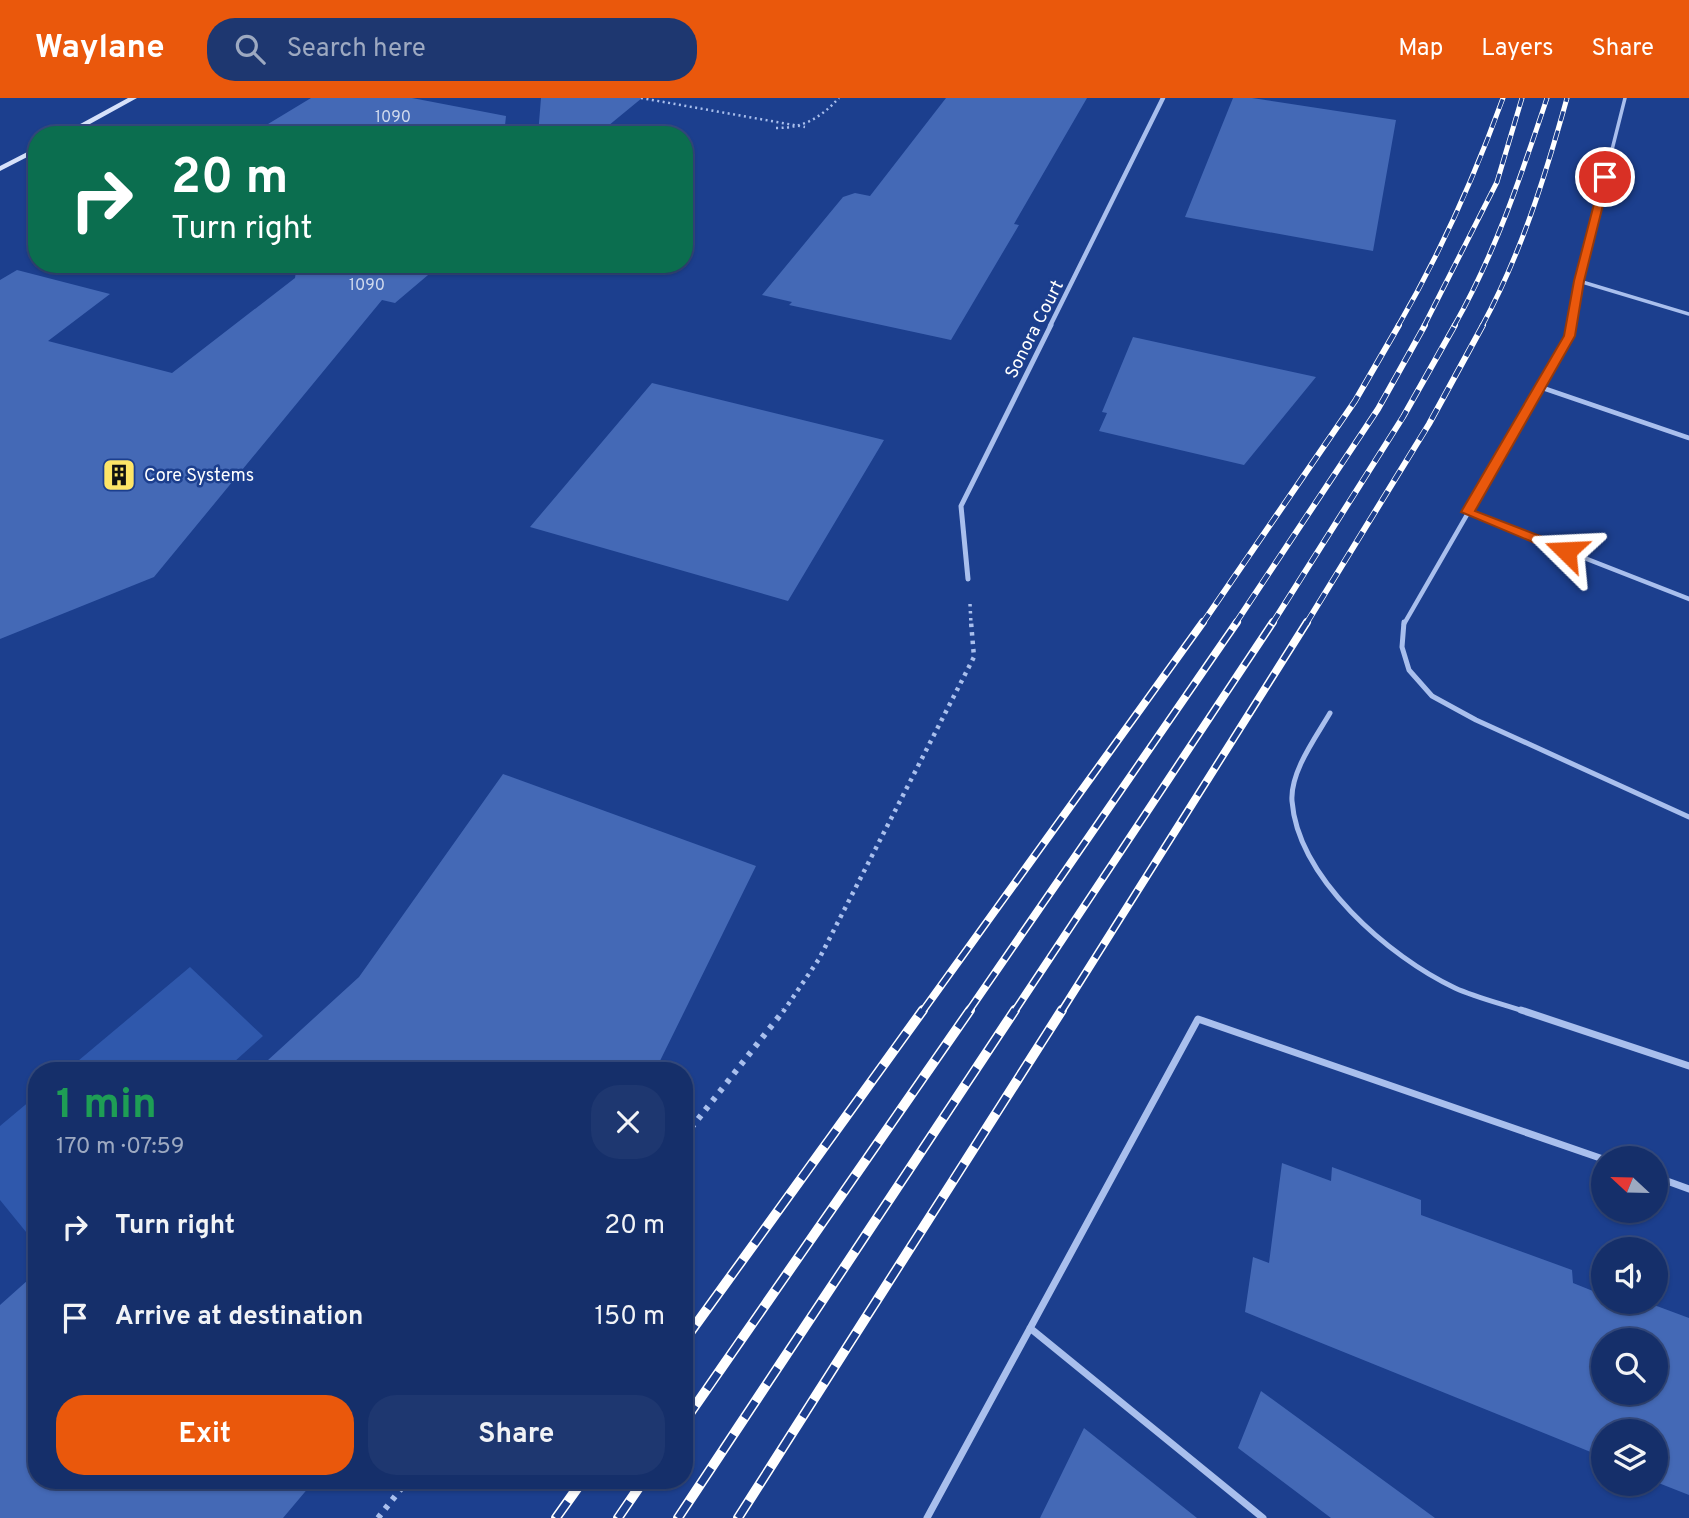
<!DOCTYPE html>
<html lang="en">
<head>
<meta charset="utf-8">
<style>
	body { margin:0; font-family:Overpass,sans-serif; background:#1e3770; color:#f1f3f6; height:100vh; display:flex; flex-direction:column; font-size:26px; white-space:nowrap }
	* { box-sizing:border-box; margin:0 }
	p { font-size:23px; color:#9da9c1 }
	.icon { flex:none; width:38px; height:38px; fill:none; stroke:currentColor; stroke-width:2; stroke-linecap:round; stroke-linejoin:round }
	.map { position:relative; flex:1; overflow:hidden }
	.panel { position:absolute; left:28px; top:964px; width:665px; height:427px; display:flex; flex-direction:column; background:#152f6a; border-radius:28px; box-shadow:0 2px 5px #0004,0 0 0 2px #344a7e }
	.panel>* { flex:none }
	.guide { position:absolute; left:28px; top:28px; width:665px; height:147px; border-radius:28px; box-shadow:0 2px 5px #0004,0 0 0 2px #344a7e; background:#0b6e4f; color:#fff; overflow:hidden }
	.needle { width:46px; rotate:292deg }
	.buttons { position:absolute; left:1591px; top:1048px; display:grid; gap:14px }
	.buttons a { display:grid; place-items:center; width:77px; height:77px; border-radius:50%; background:#152f6a; box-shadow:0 2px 5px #0004,0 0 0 2px #344a7e; font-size:35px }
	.pin { position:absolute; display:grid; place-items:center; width:60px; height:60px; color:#fff; margin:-30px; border:4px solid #fff; border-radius:50%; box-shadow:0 2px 7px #0007 }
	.me { position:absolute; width:77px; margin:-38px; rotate:291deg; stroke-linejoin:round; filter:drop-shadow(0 0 5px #0008) }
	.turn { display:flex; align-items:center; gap:24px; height:147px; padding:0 28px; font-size:32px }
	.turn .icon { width:91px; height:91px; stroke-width:2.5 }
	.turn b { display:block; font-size:49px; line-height:60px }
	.round { display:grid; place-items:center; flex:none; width:74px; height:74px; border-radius:28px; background:#1e3770 }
	.overview { display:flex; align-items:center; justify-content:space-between; height:119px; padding:0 28px }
	h1 { font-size:42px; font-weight:700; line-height:52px; color:#1e9e55 }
	.button { display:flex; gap:14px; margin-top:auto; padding:14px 28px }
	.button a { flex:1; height:80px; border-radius:28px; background:#ea580c; color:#fff; font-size:28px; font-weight:700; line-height:80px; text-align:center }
	.button a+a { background:#1e3770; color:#f1f3f6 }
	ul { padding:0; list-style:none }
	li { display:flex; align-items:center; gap:21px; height:91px; padding:0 28px }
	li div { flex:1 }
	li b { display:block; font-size:26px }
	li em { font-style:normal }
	header { display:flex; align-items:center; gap:42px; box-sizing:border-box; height:98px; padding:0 35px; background:#ea580c; color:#fff }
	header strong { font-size:33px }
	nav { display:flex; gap:38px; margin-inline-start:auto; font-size:24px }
	.search { width:490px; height:63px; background:#1e3770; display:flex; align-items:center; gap:18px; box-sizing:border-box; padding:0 24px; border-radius:28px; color:#9da9c1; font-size:26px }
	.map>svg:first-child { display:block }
	.green { fill:#2f58ac }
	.building { fill:#4469b6; fill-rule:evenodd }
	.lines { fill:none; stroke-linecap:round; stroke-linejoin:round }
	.path-far3 { stroke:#a9bfed; stroke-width:2.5; stroke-dasharray:2 3.5; stroke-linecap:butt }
	.path-far2 { stroke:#a9bfed; stroke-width:3.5; stroke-dasharray:2.5 4.5; stroke-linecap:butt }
	.path-far1 { stroke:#a9bfed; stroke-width:4.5; stroke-dasharray:3.5 5; stroke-linecap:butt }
	.path { stroke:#a9bfed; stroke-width:6; stroke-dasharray:4.5 7; stroke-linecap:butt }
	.service-far3 { stroke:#a9bfed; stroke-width:3.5 }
	.service-far2 { stroke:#a9bfed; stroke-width:4.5 }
	.service-far1 { stroke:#a9bfed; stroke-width:5 }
	.service { stroke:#a9bfed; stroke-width:7 }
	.minor-far1 { stroke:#a9bfed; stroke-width:4.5 }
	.minor { stroke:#a9bfed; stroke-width:5 }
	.secondary { fill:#d6e1fa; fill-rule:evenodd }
	.rail-far3-casing { stroke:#fff; stroke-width:5 }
	.rail-far2-casing { stroke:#fff; stroke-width:6 }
	.rail-far1-casing { stroke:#fff; stroke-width:8 }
	.rail-casing { stroke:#fff; stroke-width:10 }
	.rail-far3 { stroke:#1c3f8e; stroke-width:3.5; stroke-dasharray:10; stroke-linecap:butt }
	.rail-far2 { stroke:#1c3f8e; stroke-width:4.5; stroke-dasharray:12; stroke-linecap:butt }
	.rail-far1 { stroke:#1c3f8e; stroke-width:5; stroke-dasharray:16; stroke-linecap:butt }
	.rail { stroke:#1c3f8e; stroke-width:7; stroke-dasharray:20; stroke-linecap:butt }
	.route { fill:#ea580c; stroke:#983908; stroke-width:2 }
	.labels { text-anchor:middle; stroke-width:5; stroke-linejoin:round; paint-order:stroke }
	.far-number-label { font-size:16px; fill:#d0daed }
	.far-street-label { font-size:18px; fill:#fff; stroke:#1c3f8e }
	.far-poi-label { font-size:18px; fill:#fff; stroke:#1c3f8e; text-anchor:start }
</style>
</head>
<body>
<header>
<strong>Waylane</strong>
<div class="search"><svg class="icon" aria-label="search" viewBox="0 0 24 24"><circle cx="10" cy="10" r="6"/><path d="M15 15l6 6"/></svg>Search here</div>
<nav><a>Map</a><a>Layers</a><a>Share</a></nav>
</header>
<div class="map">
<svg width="1689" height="1420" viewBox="0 0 1689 1420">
	<rect width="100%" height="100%" fill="#1c3f8e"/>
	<path class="green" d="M190 869 263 938 224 973H66Z
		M37 997V1144L35 1145 0 1102V1028Z"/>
	<path class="building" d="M311 0H412L506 18 504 37H250Z
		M541 0H642L597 37H538Z
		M946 0H1087L1014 126 1019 127 951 242 789 207 792 204 762 197 843 99 855 95 870 98Z
		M1233 0H1252L1396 22 1373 153 1185 119Z
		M297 166H441L395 205 382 202 154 479 0 541V182L17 172 110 196 48 243 172 275 295 180Z
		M1133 239 1316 279 1244 367 1099 333 1107 315 1102 314Z
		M652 285 884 342 788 503 530 429Z
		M503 676 756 768 655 973H256L359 879Z
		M1282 1065 1331 1083 1332 1069 1421 1102V1117L1572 1172 1573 1185 1603 1197V1204H1646L1689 1220V1397L1656 1384V1334H1603V1359L1245 1214 1253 1159 1269 1165ZM1603 1242H1656V1295H1603Z
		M37 1174V1382H315L283 1420H0V1207Z
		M1261 1293 1435 1420H1331L1238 1350Z
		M1084 1330 1197 1420H1040Z"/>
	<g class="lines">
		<path class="path-far3" d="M641 0 805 29
			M776 30C804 30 820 20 839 0"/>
		<path class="path-far2" d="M970 506 971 526"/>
		<path class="path-far1" d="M783 914 819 861 974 559 971 524"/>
		<path class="path" d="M684 1039 784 912
			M378 1420 408 1382"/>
		<path class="service-far3" d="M1579 183 1689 216
			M1572 228 1579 183 1625 0"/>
		<path class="service-far2" d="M1540 289 1689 340
			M1467 414 1689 501
			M1404 526 1570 238 1572 227"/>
		<path class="service-far1" d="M1404 524 1402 549 1409 572 1432 598 1476 622 1689 719
			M1330 615C1316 639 1290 674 1292 703 1298 780 1389 859 1455 890 1477 900 1503 906 1526 914"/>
		<path class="service" d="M1521 912 1689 968
			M1656 1079 1689 1091
			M1030 1230 1263 1420
			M927 1420 1198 921 1603 1061"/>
		<path class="minor-far1" d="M1050 228 1163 0"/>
		<path class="minor" d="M968 481 961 408 1051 227"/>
		<path class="secondary" d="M128 0H137L70 37H60Z
			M37 49V54L0 73V68Z"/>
		<defs>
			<path id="rail-far3" d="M1398 228C1441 154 1474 80 1503 0
				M1424 228 1497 84 1522 0
				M1454 228C1495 156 1521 78 1547 0
				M1482 228C1521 156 1545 79 1567 0"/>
			<path id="rail-far2" d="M1202 526 1355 303 1399 227
				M1235 526 1378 311 1425 227
				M1272 526 1403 319 1455 227
				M1306 526 1429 326 1483 227"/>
			<path id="rail-far1" d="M922 914 1203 524
				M968 914 1237 524
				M1014 914 1273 524
				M1061 914 1307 524"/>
			<path id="rail" d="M684 1243 923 912
				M684 1324 970 912
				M556 1420 583 1382
				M618 1420 644 1382
				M678 1420 1015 912
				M738 1420 1062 912"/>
		</defs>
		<use href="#rail-far3" class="rail-far3-casing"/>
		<use href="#rail-far2" class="rail-far2-casing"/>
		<use href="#rail-far1" class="rail-far1-casing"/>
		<use href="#rail" class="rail-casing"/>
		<use href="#rail-far3" class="rail-far3"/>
		<use href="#rail-far2" class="rail-far2"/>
		<use href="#rail-far1" class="rail-far1"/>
		<use href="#rail" class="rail"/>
	</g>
	<path class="route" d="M1605 76 1610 79 1584 183 1575 238 1475 413 1571 450V456L1566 458 1461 414 1564 238 1574 183 1601 79Z"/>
	<defs>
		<symbol id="building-square" viewBox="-11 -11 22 22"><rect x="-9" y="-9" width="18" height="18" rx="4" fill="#fee567" stroke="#1c3f8e"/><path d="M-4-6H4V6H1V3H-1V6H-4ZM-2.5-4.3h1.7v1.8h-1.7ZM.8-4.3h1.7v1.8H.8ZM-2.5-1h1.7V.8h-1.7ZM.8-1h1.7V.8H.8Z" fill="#111"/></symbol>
	</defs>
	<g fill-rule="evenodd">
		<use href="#building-square" x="100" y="358" width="38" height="38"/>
	</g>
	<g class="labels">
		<g class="far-number-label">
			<text x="393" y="24">1090</text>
			<text x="367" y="192">1090</text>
		</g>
		<g class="far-street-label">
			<text transform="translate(1034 231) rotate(-63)" y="6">Sonora Court</text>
		</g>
		<g class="far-poi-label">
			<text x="144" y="383">Core Systems</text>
		</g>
	</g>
</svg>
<div class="buttons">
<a><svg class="needle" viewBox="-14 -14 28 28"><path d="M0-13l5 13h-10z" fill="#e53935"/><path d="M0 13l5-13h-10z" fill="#9da9c1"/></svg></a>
<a><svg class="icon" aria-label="sound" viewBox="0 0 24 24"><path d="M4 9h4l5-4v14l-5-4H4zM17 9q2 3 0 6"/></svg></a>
<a><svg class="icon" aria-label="search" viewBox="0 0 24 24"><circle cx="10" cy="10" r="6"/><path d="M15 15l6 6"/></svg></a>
<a><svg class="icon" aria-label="layers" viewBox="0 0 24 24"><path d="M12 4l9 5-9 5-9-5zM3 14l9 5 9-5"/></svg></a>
</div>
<div class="pin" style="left:1605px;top:79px;background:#d93025"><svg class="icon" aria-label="arrive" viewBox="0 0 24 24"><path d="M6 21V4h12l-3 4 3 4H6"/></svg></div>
<svg class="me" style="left:1566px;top:453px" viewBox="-20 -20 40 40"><path d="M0-17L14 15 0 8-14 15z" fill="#ea580c" stroke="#fff" stroke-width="4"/></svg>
<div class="guide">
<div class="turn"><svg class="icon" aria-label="right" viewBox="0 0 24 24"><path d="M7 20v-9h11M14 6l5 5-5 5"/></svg><div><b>20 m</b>Turn right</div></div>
</div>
<section class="panel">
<div class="overview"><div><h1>1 min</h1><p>170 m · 07:59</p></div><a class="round"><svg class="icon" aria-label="close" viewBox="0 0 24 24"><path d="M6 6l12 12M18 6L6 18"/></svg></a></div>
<ul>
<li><svg class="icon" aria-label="right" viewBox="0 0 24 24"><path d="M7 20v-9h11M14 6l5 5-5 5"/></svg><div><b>Turn right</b></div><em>20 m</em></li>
<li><svg class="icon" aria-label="arrive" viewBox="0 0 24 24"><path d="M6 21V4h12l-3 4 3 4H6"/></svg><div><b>Arrive at destination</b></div><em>150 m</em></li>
</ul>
<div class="button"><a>Exit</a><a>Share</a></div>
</section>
</div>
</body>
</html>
